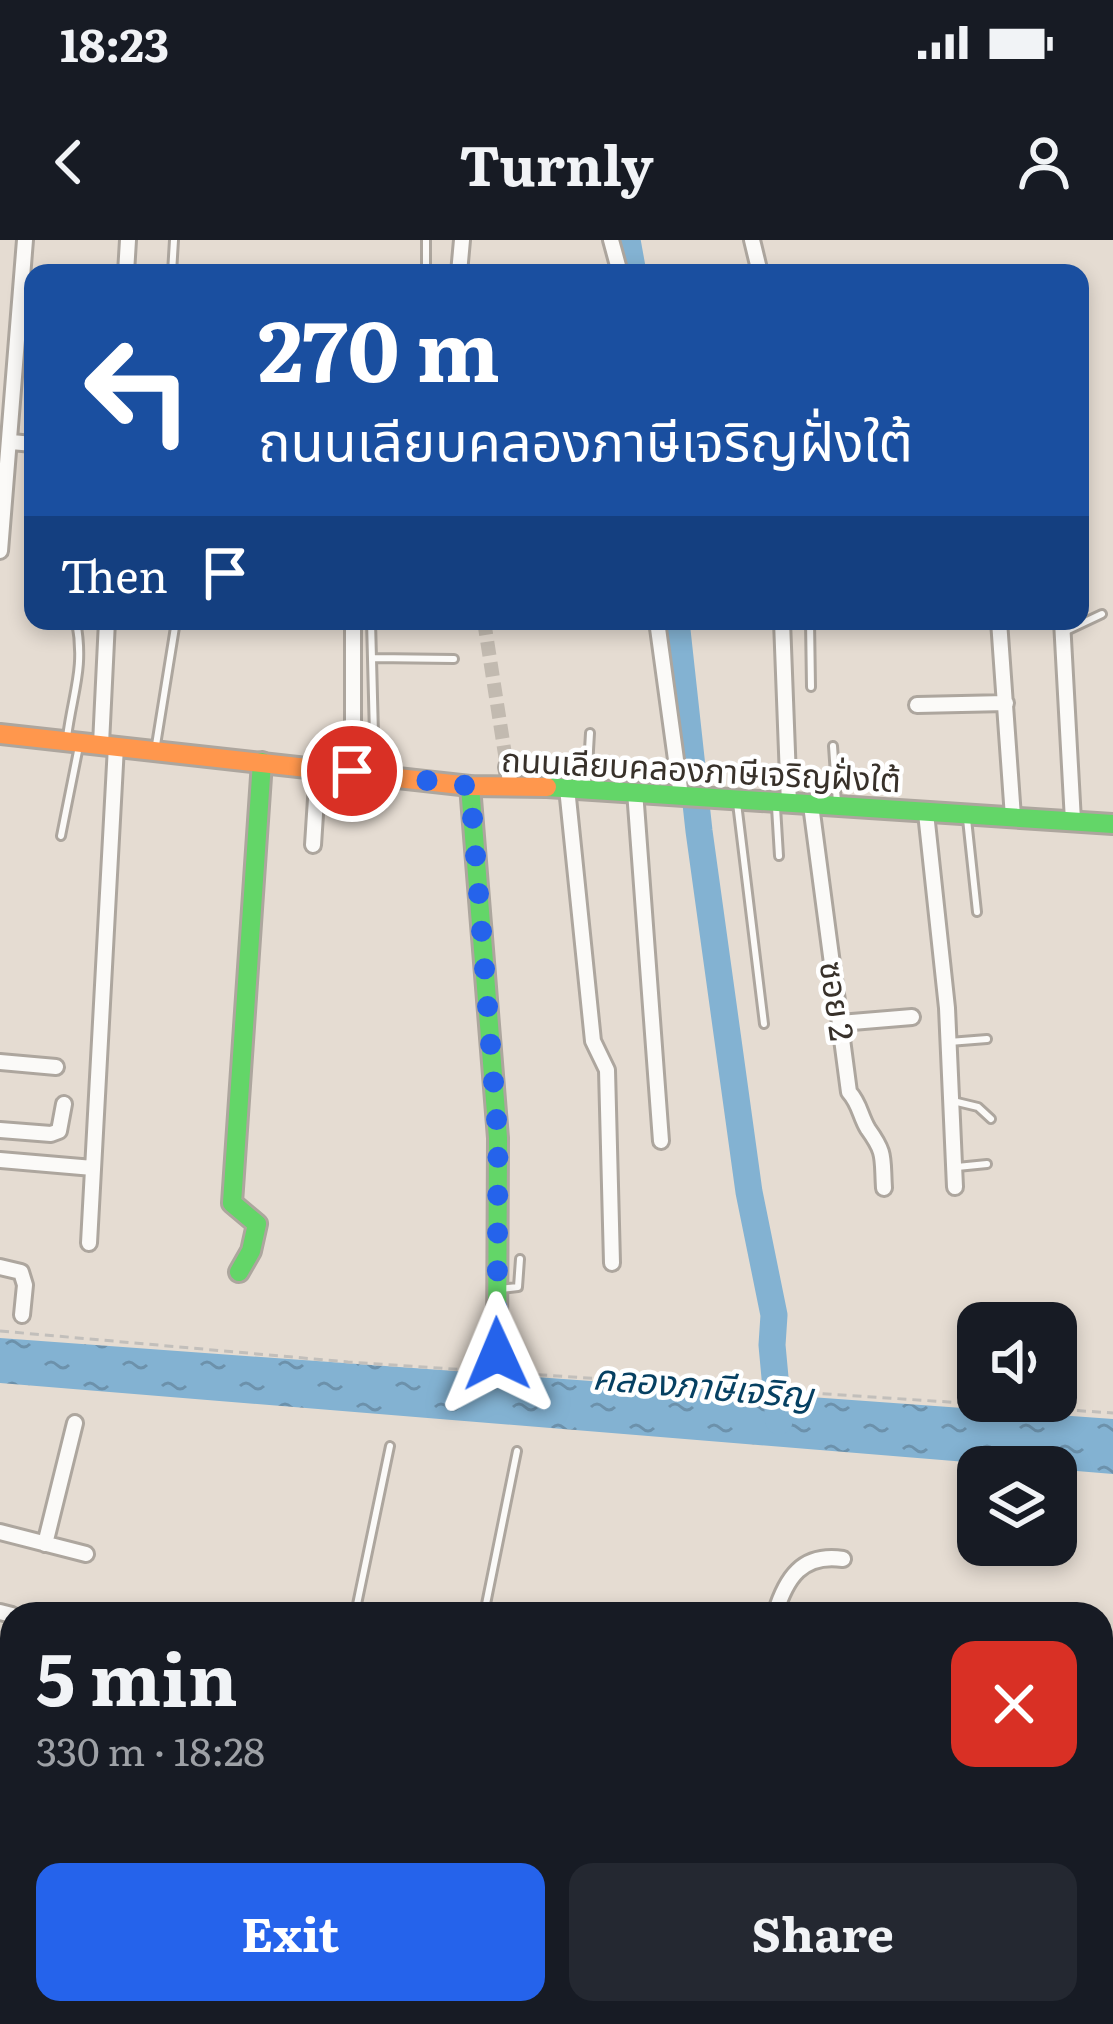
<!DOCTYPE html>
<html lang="en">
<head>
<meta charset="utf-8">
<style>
	body { margin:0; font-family:Literata,"Noto Sans Thai",serif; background:#242831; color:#f1f3f6; height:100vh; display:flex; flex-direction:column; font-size:45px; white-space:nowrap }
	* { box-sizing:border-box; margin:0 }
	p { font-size:39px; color:#9ea1a6 }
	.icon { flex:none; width:66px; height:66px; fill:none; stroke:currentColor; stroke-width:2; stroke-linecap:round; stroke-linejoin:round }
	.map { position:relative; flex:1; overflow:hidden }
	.sheet { position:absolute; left:0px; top:1362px; width:1113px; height:423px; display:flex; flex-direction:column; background:#171b24; border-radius:36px 36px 0 0; box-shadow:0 6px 18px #0003 }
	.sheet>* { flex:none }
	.guide { position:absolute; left:24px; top:24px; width:1065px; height:366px; border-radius:24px; box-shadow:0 6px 18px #0003; background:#1a4fa0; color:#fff; overflow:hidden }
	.tools { position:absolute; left:957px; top:1062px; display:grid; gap:24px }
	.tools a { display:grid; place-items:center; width:120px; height:120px; border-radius:24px; background:#171b24; box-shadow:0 6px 18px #0003; font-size:60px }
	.pin { position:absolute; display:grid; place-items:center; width:102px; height:102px; color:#fff; margin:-51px; border:6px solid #fff; border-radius:50%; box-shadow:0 3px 12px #0007 }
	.me { position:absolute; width:132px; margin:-66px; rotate:359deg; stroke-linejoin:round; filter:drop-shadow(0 0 9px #0008) }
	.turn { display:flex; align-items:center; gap:42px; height:252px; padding:0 36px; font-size:54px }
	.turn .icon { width:156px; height:156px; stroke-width:2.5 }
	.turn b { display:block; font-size:84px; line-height:102px }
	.then { display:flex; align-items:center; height:114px; padding:0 36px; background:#0003; gap:24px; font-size:45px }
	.round { display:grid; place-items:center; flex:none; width:126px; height:126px; border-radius:24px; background:#242831 }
	.overview { display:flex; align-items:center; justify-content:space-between; height:204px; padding:0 36px }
	h1 { font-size:72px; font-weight:700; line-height:90px }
	.cta { display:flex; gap:24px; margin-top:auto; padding:24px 36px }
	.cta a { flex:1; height:138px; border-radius:24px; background:#2563eb; color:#fff; font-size:48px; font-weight:700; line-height:138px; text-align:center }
	.cta a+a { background:#242831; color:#f1f3f6 }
	.status { display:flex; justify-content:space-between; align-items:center; height:84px; padding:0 60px; background:#171b24; direction:ltr }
	.status svg { height:33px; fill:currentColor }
	header { display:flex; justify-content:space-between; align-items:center; height:156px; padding:0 36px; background:#171b24; font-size:54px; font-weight:700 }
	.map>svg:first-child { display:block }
	.water { fill:url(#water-ripples) }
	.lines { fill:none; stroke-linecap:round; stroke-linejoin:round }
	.river { stroke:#83b2d2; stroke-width:27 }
	.street-tunnel { stroke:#c2bab0; stroke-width:14; stroke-dasharray:14 7; stroke-linecap:butt }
	.lane-casing { stroke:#ada69e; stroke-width:12 }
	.street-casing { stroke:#ada69e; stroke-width:20 }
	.fast-casing { stroke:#ada69e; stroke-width:24 }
	.slow-casing { stroke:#ada69e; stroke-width:24 }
	.path { stroke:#c2bfbb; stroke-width:3; stroke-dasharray:9 6; stroke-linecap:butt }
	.lane { stroke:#fbfaf8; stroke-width:6 }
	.street { stroke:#fbfaf8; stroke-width:14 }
	.fast { stroke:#63d668; stroke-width:18 }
	.slow { stroke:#ff974d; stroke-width:18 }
	.shaded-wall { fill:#8f8478 }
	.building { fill:#ccbdac; stroke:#8f8478; stroke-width:3 }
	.route { stroke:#2563eb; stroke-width:21; stroke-dasharray:0 37.8 }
	.labels { text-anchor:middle; stroke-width:9; stroke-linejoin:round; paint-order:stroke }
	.street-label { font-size:33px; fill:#38312a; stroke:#fff }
	.water-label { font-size:36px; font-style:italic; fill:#064062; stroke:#fff }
</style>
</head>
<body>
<div class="status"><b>18:23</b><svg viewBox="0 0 49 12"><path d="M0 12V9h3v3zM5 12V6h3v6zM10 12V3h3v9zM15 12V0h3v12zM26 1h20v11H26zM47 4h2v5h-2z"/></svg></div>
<header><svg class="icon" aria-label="back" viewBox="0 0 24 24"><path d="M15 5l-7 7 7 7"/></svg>Turnly<svg class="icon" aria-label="person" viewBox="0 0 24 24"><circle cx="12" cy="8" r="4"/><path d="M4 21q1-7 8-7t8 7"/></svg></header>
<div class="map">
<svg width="1113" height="1784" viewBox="0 0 1113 1784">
	<defs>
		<pattern id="water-ripples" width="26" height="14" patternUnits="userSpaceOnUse" patternTransform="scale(3)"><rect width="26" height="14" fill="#83b2d2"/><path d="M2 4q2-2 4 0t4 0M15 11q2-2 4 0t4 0" fill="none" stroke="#6c91ab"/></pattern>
	</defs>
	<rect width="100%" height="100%" fill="#e5dcd2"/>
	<path class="water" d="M0 1098 1113 1179V1234L0 1143Z"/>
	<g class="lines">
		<path class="river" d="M627 0 633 33
			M676 381 699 591 749 952 774 1075 772 1105 779 1181"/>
		<path class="street-tunnel" d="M484 381 507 527"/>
		<defs>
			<path id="lane" d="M426 0V33
				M172 33 174 0
				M371 381 375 533
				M810 381 811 447
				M1066 391 1102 374
				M373 418 454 419
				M67 497C73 451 85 428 76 381
				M156 505 176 381
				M833 506 837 563
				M587 544 590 493
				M737 563 764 784
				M776 567 779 616
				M967 579 977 672
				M61 596 79 506
				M949 802 987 799
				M953 861 978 867 991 879
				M957 927 987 924
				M500 1049 518 1047 520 1019
				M355 1374 390 1206
				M484 1374 517 1211"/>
			<path id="street" d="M611 0 620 33
				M752 0 760 33
				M126 33 128 0
				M459 33 462 0
				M11 202 33 204
				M0 311 25 0
				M657 381 681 556
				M782 381 789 564
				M999 381 1013 577
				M1062 381 1073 581
				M917 465 1006 463
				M101 504 107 381
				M507 527 512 548
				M353 531V381
				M567 548 593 801 607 830 612 1023
				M635 551 661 901
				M811 565 849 852C860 864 860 876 868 889 886 914 882 917 884 948
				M926 573 947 768 955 947
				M313 605 318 528
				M840 783 912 777
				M0 822 56 827
				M0 890 51 894 59 891 64 864
				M0 920 93 928
				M89 1003 116 506
				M0 1027 21 1032 25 1045 22 1075
				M0 1292 86 1314
				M45 1304 75 1183
				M0 1372 12 1375
				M775 1374C786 1338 802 1313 843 1319
				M0 1459 12 1462
				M1101 1519 1113 1481
				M1101 1520 1108 1597
				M1101 1736 1113 1706
				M1068 1773 1095 1784
				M557 1784 560 1773
				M580 1784 583 1773
				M706 1784 709 1773
				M804 1784 808 1773
				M897 1784 902 1773"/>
			<path id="fast" d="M470 546 498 898 497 1114
				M547 547 1113 584
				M239 1032 251 1011 257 984 232 963 262 522
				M0 1563 12 1564"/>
			<path id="slow" d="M0 494 470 546 547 547
				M1101 1596 1113 1597"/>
		</defs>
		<use href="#lane" class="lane-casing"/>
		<use href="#street" class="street-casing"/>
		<use href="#fast" class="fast-casing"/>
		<use href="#slow" class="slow-casing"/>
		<path class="path" d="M0 1091 348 1122 1113 1173"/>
		<use href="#lane" class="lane"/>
		<use href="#street" class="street"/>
		<use href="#fast" class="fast"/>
		<use href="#slow" class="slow"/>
	</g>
	<path class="shaded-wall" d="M182 1773H241L265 1782 263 1784H213Z
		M421 1773H450L442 1784H427L416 1780Z"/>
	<path class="building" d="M0 1466 12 1469V1528L10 1536 1 1539Z
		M0 1578 8 1581 0 1603Z
		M172 1773H174L212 1784H169Z
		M241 1773 308 1774 426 1773 423 1784H264L265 1782Z
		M450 1773H556L553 1784H447Z
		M599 1773H693L690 1784H591L597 1779Z
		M847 1777 863 1784H844Z"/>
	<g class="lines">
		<path class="route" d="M352 531 470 546 498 898 497 1114"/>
	</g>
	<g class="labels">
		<g class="street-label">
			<text transform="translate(701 530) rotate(3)" y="12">ถนนเลียบคลองภาษีเจริญฝั่งใต้</text>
			<text transform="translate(837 761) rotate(82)" y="12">ซอย 2</text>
		</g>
		<g class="water-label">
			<text transform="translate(703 1146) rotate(5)" y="13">คลองภาษีเจริญ</text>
		</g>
	</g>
</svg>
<div class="tools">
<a><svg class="icon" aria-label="sound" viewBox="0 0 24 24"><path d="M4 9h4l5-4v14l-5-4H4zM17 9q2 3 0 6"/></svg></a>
<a><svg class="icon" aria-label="layers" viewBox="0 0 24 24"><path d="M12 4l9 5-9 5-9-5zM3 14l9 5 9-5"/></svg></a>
</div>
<div class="pin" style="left:352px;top:531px;background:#d93025"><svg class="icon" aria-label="arrive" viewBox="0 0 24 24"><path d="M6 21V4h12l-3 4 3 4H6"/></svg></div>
<svg class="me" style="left:497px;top:1114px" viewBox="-20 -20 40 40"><path d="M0-17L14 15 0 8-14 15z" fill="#2563eb" stroke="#fff" stroke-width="4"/></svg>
<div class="guide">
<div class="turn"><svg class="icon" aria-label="left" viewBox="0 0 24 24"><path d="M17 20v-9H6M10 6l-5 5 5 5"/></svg><div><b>270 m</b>ถนนเลียบคลองภาษีเจริญฝั่งใต้</div></div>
<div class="then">Then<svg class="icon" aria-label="arrive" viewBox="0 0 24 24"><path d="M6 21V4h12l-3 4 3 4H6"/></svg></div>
</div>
<section class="sheet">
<div class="overview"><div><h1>5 min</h1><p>330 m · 18:28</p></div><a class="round" style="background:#d93025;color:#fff"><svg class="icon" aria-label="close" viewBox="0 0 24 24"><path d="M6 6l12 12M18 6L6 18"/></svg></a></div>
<div class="cta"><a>Exit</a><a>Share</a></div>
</section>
</div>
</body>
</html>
